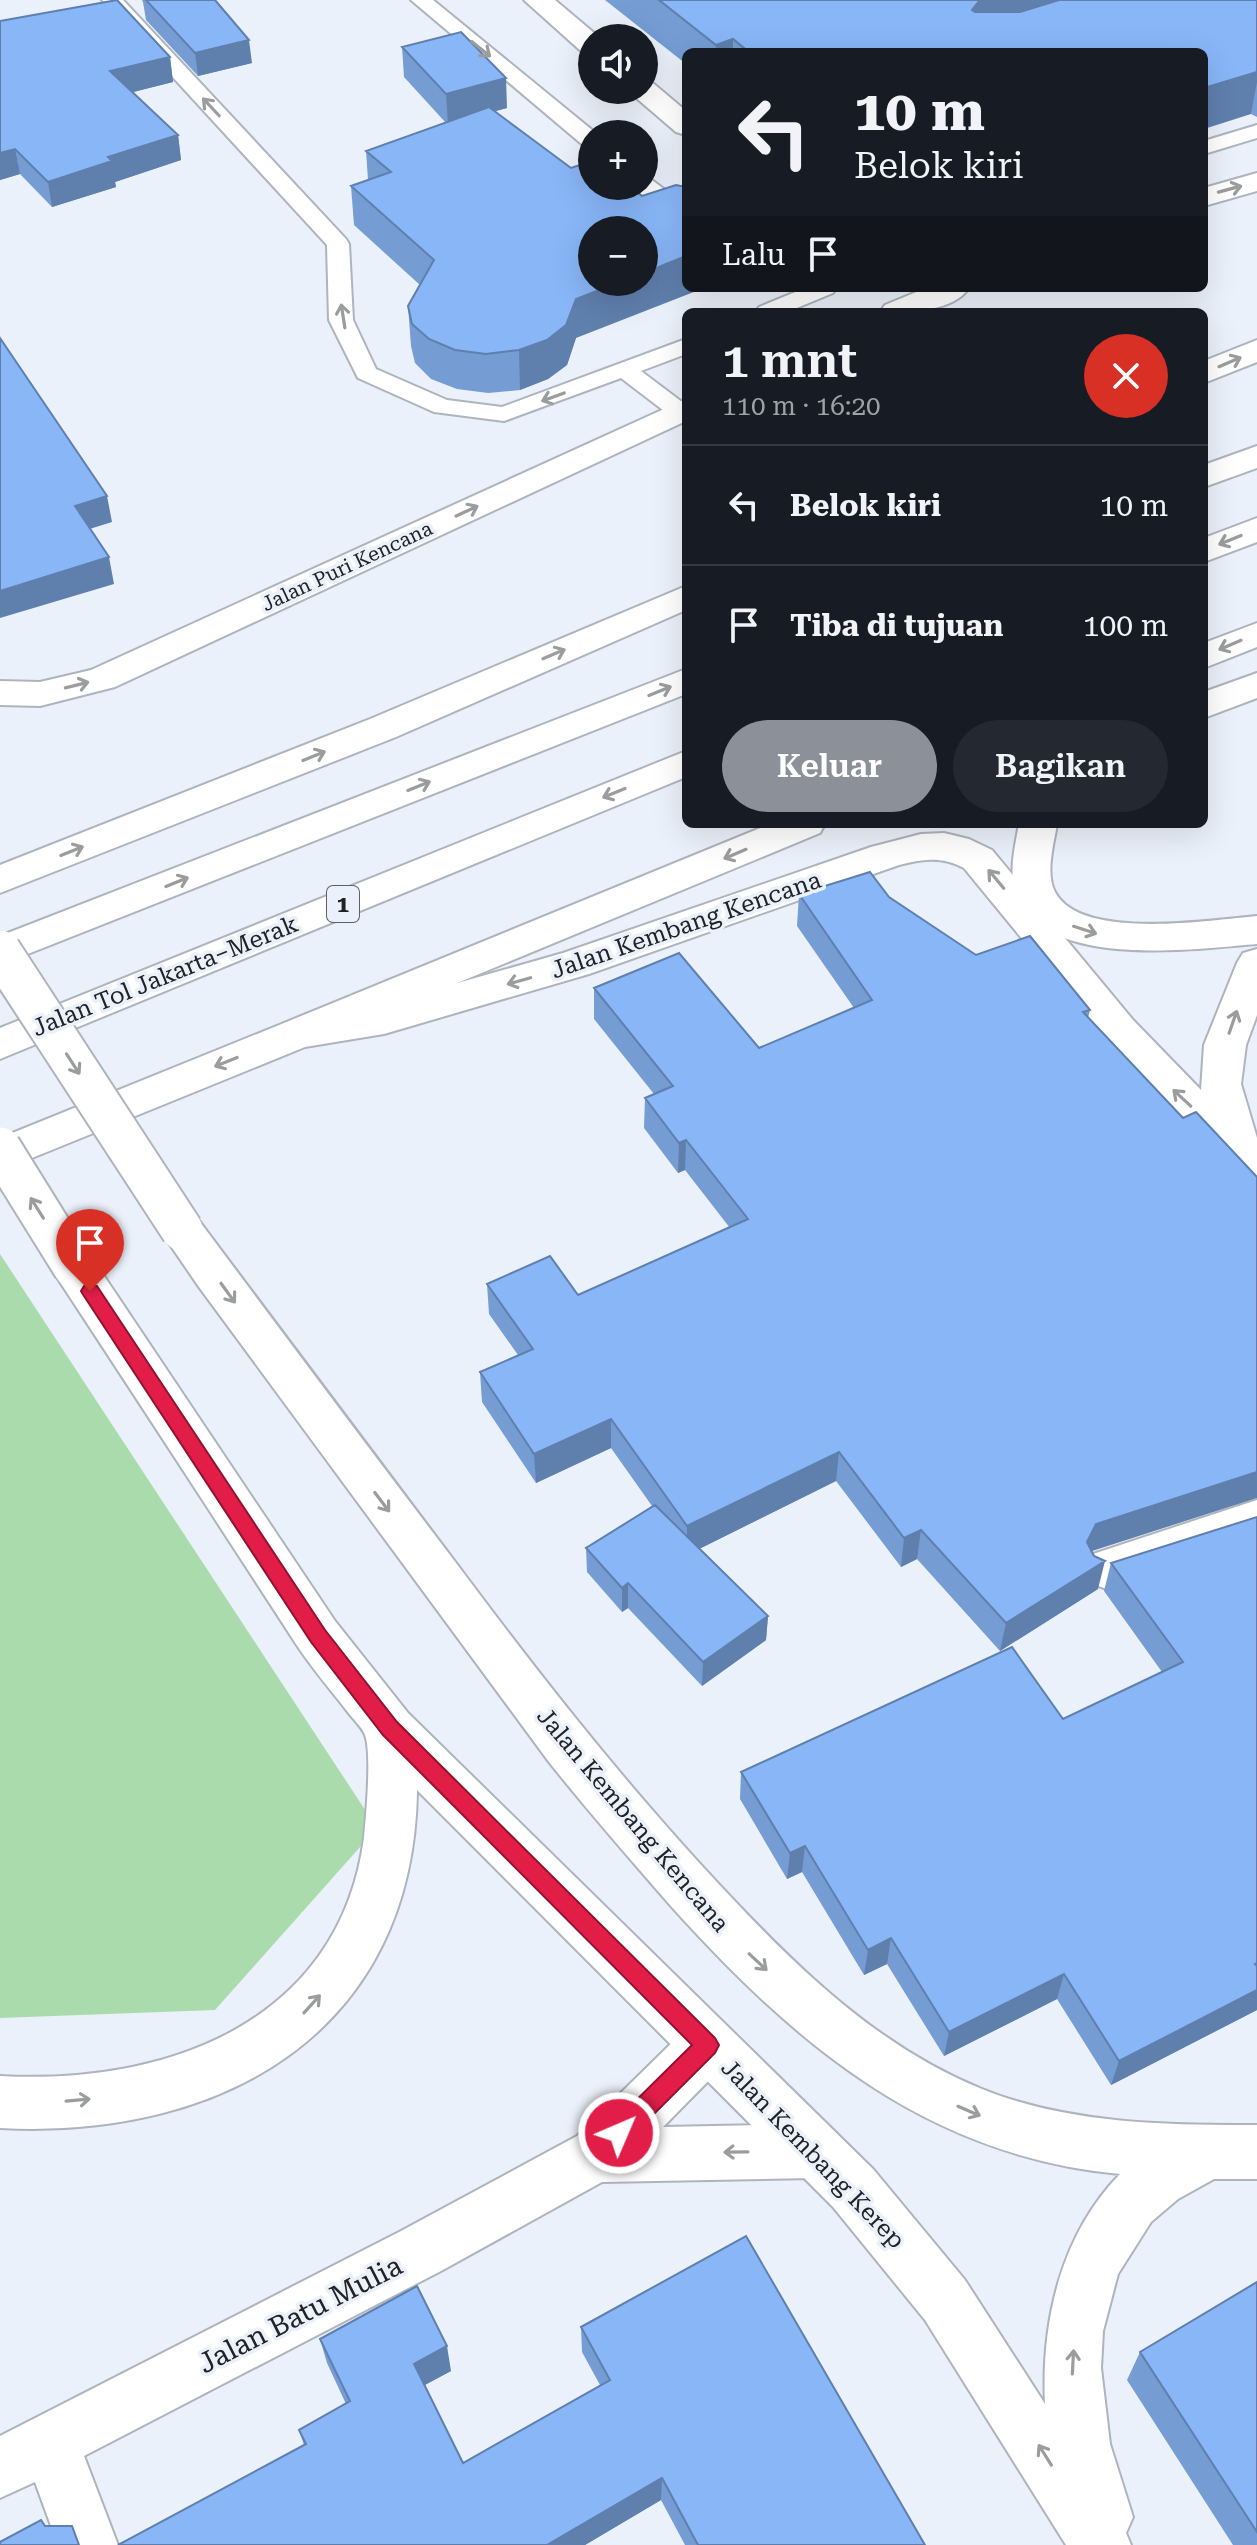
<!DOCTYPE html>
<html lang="id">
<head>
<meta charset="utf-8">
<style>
	body { margin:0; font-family:"Roboto Serif",serif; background:#242831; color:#f1f3f6; height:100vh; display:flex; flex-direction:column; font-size:30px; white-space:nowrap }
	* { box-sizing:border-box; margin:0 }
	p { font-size:26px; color:#9ea1a6 }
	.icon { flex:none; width:44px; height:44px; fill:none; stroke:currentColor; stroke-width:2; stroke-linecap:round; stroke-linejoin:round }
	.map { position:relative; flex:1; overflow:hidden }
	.sheet { position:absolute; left:682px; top:308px; width:526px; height:520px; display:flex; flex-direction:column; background:#171b24; border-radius:12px; box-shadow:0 8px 32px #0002 }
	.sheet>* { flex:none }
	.top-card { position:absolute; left:682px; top:48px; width:526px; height:244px; border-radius:12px; box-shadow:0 8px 32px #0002; background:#171b24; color:#f1f3f6; overflow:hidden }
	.buttons { position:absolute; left:578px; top:24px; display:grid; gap:16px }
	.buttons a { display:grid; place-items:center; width:80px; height:80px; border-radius:50%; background:#171b24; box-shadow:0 8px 32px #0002; font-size:40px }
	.pin { position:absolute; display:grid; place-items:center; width:68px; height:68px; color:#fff; margin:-82px -34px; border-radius:50% 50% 50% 0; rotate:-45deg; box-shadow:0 0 8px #0007 }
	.pin .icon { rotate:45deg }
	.me { position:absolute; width:88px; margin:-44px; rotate:45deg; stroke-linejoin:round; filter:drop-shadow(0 0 6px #0008) }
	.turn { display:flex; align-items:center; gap:28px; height:168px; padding:0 40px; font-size:36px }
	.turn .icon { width:104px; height:104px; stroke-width:2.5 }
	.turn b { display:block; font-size:56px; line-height:68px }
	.then { display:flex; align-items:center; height:76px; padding:0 40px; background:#0003; gap:16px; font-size:30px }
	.round { display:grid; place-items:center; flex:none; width:84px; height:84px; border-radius:42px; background:#242831 }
	.summary { display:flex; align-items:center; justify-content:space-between; height:136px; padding:0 40px }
	h1 { font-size:48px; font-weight:600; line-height:60px }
	.action { display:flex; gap:16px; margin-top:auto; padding:16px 40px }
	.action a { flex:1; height:92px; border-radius:48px; background:#8c9099; color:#fff; font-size:32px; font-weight:600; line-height:92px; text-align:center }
	.action a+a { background:#242831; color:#f1f3f6 }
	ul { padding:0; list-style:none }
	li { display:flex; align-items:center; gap:24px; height:120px; padding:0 40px; border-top:2px solid #363941 }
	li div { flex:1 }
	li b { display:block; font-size:30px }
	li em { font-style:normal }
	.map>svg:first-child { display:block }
	.green { fill:#aadbad }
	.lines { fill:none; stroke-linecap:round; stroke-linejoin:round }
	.lane-casing { stroke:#aeb4bd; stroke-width:4 }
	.street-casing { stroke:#aeb4bd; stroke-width:4 }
	.primary-casing { stroke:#aeb4bd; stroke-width:4 }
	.highway-casing { stroke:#aeb4bd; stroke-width:4 }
	.lane { fill:#fff; fill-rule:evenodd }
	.street { fill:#fff; fill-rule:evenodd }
	.primary { fill:#fff; fill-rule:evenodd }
	.highway { fill:#fff; fill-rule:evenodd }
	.primary-bridge-casing { stroke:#aeb4bd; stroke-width:45; stroke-linecap:butt }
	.primary-bridge { stroke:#fff; stroke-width:41 }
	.wall { fill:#759dd4 }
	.shaded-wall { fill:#5f7fad }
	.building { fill:#88b6f7; stroke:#5f7fad; stroke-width:2 }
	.oneway { stroke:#9b9c9d }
	.route { fill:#e11d48; stroke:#92132f; stroke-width:2 }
	.labels { text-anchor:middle; stroke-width:7; stroke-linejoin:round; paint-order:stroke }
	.far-street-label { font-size:20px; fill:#202226; stroke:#ebf1fa }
	.shield { fill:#ebf1fa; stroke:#5d6066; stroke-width:2 }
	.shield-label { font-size:22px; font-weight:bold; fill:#202226 }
	.street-label { font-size:24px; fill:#202226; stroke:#ebf1fa }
	.near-street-label { font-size:28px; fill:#202226; stroke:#ebf1fa }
</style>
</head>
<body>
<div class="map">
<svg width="1257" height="2545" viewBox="0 0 1257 2545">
	<rect width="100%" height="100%" fill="#ebf1fa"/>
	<path class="green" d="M0 1254 377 1828 215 2010 0 2018Z"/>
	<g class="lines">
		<defs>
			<path id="lane" d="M102 0H123L346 239 349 244 353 320 376 369 447 400 502 407 686 339V354L641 371 686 405V418L672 417 621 378 504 421 434 412 358 378 329 320 327 245Z
				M411 0H433L597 134H592V147L584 146Z
				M1257 125V138L1204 154V141Z
				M644 178 652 180 686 206V224L678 222 636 190 634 186H644Z
				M805 288H836L833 293 787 312H755L759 307Z"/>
			<path id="street" d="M524 0H555L600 38H592V55L582 52Z
				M644 81 654 84 686 111V135L676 132 634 96 630 90H644Z
				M1257 1500V1540L1107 1589 1090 1583 1083 1569 1090 1555Z
				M707 2019 726 2027 734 2045 726 2063 663 2127 814 2124 834 2132 842 2151 834 2170 814 2178 602 2182 441 2271 84 2456 118 2545H58L35 2482 0 2498V2436L401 2231 577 2136 688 2027Z"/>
			<path id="primary" d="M1257 173V191L1204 206V188Z
				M926 288H969C952 313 907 312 880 312L885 305Z
				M686 399V421L115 687 40 706 0 705V681L40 682 91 670Z
				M944 833 969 839 992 850 1133 1020 1201 1090 1204 1045 1237 963 1243 953 1257 949V1015L1246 1045 1241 1084 1257 1138V1183L1242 1178 1156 1098 1105 1040 964 868C942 856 922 859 899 865L589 974 384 1034 305 1047 0 1171V1138L284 1023 384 1004 563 953 871 847 921 834Z
				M182 1213 197 1218C282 1332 367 1446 453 1559 532 1665 613 1769 703 1867 783 1954 870 2044 982 2089 1068 2124 1166 2125 1257 2125V2179H1214L1178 2199 1151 2222 1118 2274 1103 2331 1101 2368 1110 2444 1133 2517 1126 2533 1131 2545H1066L925 2320 833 2207 417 1790C414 2031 223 2140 0 2128V2076C166 2085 339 2023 364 1838 366 1817 372 1753 365 1735 362 1727 352 1718 347 1711 330 1689 311 1667 296 1644 217 1522 138 1401 58 1279L52 1267 58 1255 74 1250 90 1255 335 1621 408 1713 873 2169 965 2280 1045 2404C1041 2321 1061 2235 1120 2174 927 2156 795 2044 670 1905 629 1858 588 1811 549 1762L199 1287 160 1230 167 1218Z"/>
			<path id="highway" d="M1257 340V362L1204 383V361Z
				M1257 446V468L1204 487V465Z
				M1257 518V542L1204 562V538Z
				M686 586V610L396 737 0 893V865L370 719Z
				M1257 623V647L1204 668V643Z
				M686 669V694L0 965V936Z
				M1257 673V698L1204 718V692Z
				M686 751V777L0 1059V1028Z
				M770 824H825L820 833 312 1043 298 1048 284 1043 278 1033 284 1023Z
				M1019 824H1057C1054 843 1045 873 1055 892 1080 941 1211 920 1257 916V944C1195 949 1039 971 1015 891 1009 869 1015 846 1019 824Z"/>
		</defs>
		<use href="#lane" class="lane-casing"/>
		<use href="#street" class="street-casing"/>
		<use href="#primary" class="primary-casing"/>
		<use href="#highway" class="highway-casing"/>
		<use href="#lane" class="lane"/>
		<use href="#street" class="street"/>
		<use href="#primary" class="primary"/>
		<use href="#highway" class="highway"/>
		<defs>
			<path id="primary-bridge" d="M0 951 182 1230
				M0 1148 74 1267"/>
		</defs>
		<use href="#primary-bridge" class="primary-bridge-casing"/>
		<use href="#primary-bridge" class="primary-bridge"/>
	</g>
	<path class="wall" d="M142 0H215L252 63 198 76 146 20 143 2Z
		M605 0H1257V117L1251 114 1204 52H686V64Z
		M0 21 170 57 173 82 132 92 178 135 181 160 115 182 116 187 52 207 20 174 0 180Z
		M402 47 507 108 495 111 576 338 567 365 548 379 520 390 488 393 457 389 431 379 415 363 411 346 408 306 420 285 354 225 351 186 368 180 366 151 446 123 404 77Z
		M799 894 889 897 976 955 1090 1010 1088 1018 1092 1551 1098 1589 1000 1651 917 1559 901 1567 836 1481 699 1549 768 1616 766 1640 702 1686 628 1608 622 1612 587 1572 586 1548 652 1506 611 1448 536 1483 482 1402 480 1372 518 1355 489 1314 487 1284 578 1295 730 1228 685 1170 678 1173 644 1128 645 1098 654 1094 594 1019V988L759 1048 854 1008 797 926Z
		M1257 1517V2010L1111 2085 1057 1999 944 2056 887 1964 864 1975 802 1872 787 1879 740 1799 741 1772 1063 1719 1162 1672 1104 1591 1111 1563Z
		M1257 2282V2545H1233L1127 2380 1140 2352Z
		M581 2327 925 2545H685L661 2500 585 2545H118L304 2445 299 2430 346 2404 327 2363 320 2339 451 2371 425 2385 463 2463 600 2385 582 2352Z"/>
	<path class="shaded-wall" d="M980 0H1111L974 43 972 10Z
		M733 39V52H716V45Z
		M249 40 252 63 198 76 195 53Z
		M170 57 173 82 114 97 110 71Z
		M1257 72V82L1251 114 1204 129V88Z
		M506 78 507 108 448 124 446 94Z
		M178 135 181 160 115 182 116 187 52 207 48 182 108 157Z
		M15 149 20 174 0 180V153Z
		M686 256V288H704L576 338 567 365 548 379 520 390 519 350 576 299 620 282H644V273Z
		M107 496 112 522 80 532 75 506Z
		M109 557 114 584 0 618V591Z
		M686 1140 685 1170 678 1173 679 1143Z
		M611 1419V1448L536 1483 534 1454Z
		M839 1452 836 1481 687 1555V1526Z
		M1257 1472V1498L1089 1552 1087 1542 1096 1524Z
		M921 1530 917 1559 901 1567 904 1538Z
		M1105 1561 1098 1589 1000 1651 1006 1623Z
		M628 1583V1608L622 1612V1588Z
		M768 1616 766 1640 702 1686 703 1662Z
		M805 1846 802 1872 787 1879 790 1853Z
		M891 1938 887 1964 864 1975 868 1950Z
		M1064 1974 1057 1999 944 2056 949 2032Z
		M1257 1990V2010L1111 2085 1119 2061Z
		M447 2346 451 2371 419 2388 414 2364Z
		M662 2478 661 2500 585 2545H547Z"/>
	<path class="building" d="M117 0 170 57 110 71 178 135 108 157 112 161 48 182 15 149 0 153V21Z
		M146 0H215L249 40 195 53Z
		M659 0H980L972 10 975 12H1020L1059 0H1257V72L1204 88V52H749L733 39 716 45Z
		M461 32 506 78 446 94 402 47Z
		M489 107 571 168 592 161V186H628L642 196 676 185 686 187V256L644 273V230H592V282H620L576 299 566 325 547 340 519 350 486 354 455 350 429 339 412 324 408 306 434 260 351 186 391 172 366 151Z
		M0 338 107 496 75 506 109 557 0 591Z
		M870 872 889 897 976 955 1030 936 1090 1010 1083 1012 1183 1118 1196 1112 1257 1177V1472L1096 1524 1087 1542 1094 1556 1105 1561 1006 1623 921 1530 904 1538 839 1452 687 1526 611 1419 534 1454 480 1372 533 1349 487 1284 550 1256 578 1295 748 1219 686 1140 679 1143 645 1098 673 1086 594 988 679 953 759 1048 872 1000 799 894Z
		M655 1505 768 1616 703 1662 628 1583 622 1588 586 1548Z
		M1257 1517V1963L1255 1964 1257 1966V1990L1119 2061 1064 1974 949 2032 891 1938 868 1950 805 1846 790 1853 741 1772 1012 1647 1063 1719 1183 1662 1111 1563Z
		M746 2236 925 2545H698L662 2478 547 2545H118L306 2444 299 2430 350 2401 320 2339 417 2286 447 2346 414 2364 463 2463 610 2380 581 2327Z
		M1257 2282V2532L1140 2352Z
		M41 2520 45 2526H72L79 2545H0V2542Z"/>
	<defs><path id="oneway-shaft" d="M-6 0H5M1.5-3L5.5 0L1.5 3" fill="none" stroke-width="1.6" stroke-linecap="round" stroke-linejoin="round" transform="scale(2)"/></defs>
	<g class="oneway">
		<use href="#oneway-shaft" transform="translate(481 49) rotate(39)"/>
		<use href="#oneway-shaft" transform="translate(211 107) rotate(-133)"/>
		<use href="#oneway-shaft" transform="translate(1230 189) rotate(-15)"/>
		<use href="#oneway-shaft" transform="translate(343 316) rotate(-99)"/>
		<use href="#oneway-shaft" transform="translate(1230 362) rotate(-23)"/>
		<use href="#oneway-shaft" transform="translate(553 397) rotate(160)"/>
		<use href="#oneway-shaft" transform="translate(467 511) rotate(-25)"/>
		<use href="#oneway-shaft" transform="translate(1230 540) rotate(158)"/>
		<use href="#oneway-shaft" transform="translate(1230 645) rotate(157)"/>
		<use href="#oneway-shaft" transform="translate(554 654) rotate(-23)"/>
		<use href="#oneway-shaft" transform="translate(77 685) rotate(-14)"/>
		<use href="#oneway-shaft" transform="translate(660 691) rotate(-22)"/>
		<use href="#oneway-shaft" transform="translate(314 756) rotate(-22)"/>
		<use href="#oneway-shaft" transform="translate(419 786) rotate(-22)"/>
		<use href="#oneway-shaft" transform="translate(614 793) rotate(158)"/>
		<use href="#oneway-shaft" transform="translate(72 851) rotate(-22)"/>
		<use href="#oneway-shaft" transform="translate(735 854) rotate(157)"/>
		<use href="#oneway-shaft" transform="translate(996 879) rotate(-130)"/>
		<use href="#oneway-shaft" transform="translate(177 882) rotate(-22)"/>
		<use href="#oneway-shaft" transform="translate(1085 930) rotate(18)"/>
		<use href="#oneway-shaft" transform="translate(519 981) rotate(164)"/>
		<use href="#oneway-shaft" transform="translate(1233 1022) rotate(-71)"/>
		<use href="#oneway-shaft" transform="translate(226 1062) rotate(158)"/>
		<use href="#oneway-shaft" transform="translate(73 1064) rotate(57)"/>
		<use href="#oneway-shaft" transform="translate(1182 1098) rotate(-137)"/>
		<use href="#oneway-shaft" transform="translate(37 1208) rotate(-122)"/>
		<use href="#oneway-shaft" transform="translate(228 1293) rotate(54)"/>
		<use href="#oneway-shaft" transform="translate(382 1502) rotate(53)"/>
		<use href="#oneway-shaft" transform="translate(758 1962) rotate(43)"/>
		<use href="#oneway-shaft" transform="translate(312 2004) rotate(-48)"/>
		<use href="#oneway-shaft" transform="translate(78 2100) rotate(-5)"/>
		<use href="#oneway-shaft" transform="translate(969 2111) rotate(23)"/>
		<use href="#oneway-shaft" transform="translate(736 2152) rotate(179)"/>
		<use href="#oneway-shaft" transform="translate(1073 2362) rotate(-87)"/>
		<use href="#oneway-shaft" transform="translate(1045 2455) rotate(-122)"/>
	</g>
	<path class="route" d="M90 1284 97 1286 325 1630 397 1722 715 2038 719 2045 715 2053 627 2141 619 2144 611 2141 607 2133 611 2125 692 2045 383 1735 311 1642 84 1296 81 1291 84 1286Z"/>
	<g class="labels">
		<g class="far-street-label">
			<text transform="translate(347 566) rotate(-25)" y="7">Jalan Puri Kencana</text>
		</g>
		<rect class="shield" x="327" y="886" width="32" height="36" rx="6"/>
		<g class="shield-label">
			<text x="343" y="912">1</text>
		</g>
		<g class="street-label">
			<text transform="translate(686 925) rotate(-19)" y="8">Jalan Kembang Kencana</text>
			<text transform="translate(165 976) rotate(-22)" y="8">Jalan Tol Jakarta–Merak</text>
			<text transform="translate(633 1820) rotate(50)" y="8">Jalan Kembang Kencana</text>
			<text transform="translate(813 2154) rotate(46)" y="8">Jalan Kembang Kerep</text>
		</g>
		<g class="near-street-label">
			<text transform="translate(300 2314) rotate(-27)" y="10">Jalan Batu Mulia</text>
		</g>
	</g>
</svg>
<div class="buttons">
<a><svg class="icon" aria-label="sound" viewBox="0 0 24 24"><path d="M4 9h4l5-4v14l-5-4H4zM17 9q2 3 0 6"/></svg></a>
<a>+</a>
<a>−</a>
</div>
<div class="pin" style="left:90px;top:1291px;background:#d93025"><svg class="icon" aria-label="arrive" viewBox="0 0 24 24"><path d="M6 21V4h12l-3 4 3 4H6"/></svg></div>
<svg class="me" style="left:619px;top:2133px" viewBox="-20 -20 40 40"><circle r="17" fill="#e11d48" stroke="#fff" stroke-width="3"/><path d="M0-11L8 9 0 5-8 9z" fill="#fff"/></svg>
<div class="top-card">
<div class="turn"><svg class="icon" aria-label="left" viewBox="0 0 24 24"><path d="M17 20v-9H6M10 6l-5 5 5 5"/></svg><div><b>10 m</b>Belok kiri</div></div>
<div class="then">Lalu<svg class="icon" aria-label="arrive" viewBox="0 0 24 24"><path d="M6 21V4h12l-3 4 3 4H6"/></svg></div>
</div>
<section class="sheet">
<div class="summary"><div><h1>1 mnt</h1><p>110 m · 16:20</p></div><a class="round" style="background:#d93025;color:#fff"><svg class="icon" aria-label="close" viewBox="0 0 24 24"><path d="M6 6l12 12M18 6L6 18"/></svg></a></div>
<ul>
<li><svg class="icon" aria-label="left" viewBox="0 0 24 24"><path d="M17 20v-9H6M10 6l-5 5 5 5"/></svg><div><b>Belok kiri</b></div><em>10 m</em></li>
<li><svg class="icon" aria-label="arrive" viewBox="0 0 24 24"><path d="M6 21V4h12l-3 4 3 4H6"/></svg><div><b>Tiba di tujuan</b></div><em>100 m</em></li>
</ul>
<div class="action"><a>Keluar</a><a>Bagikan</a></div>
</section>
</div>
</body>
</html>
